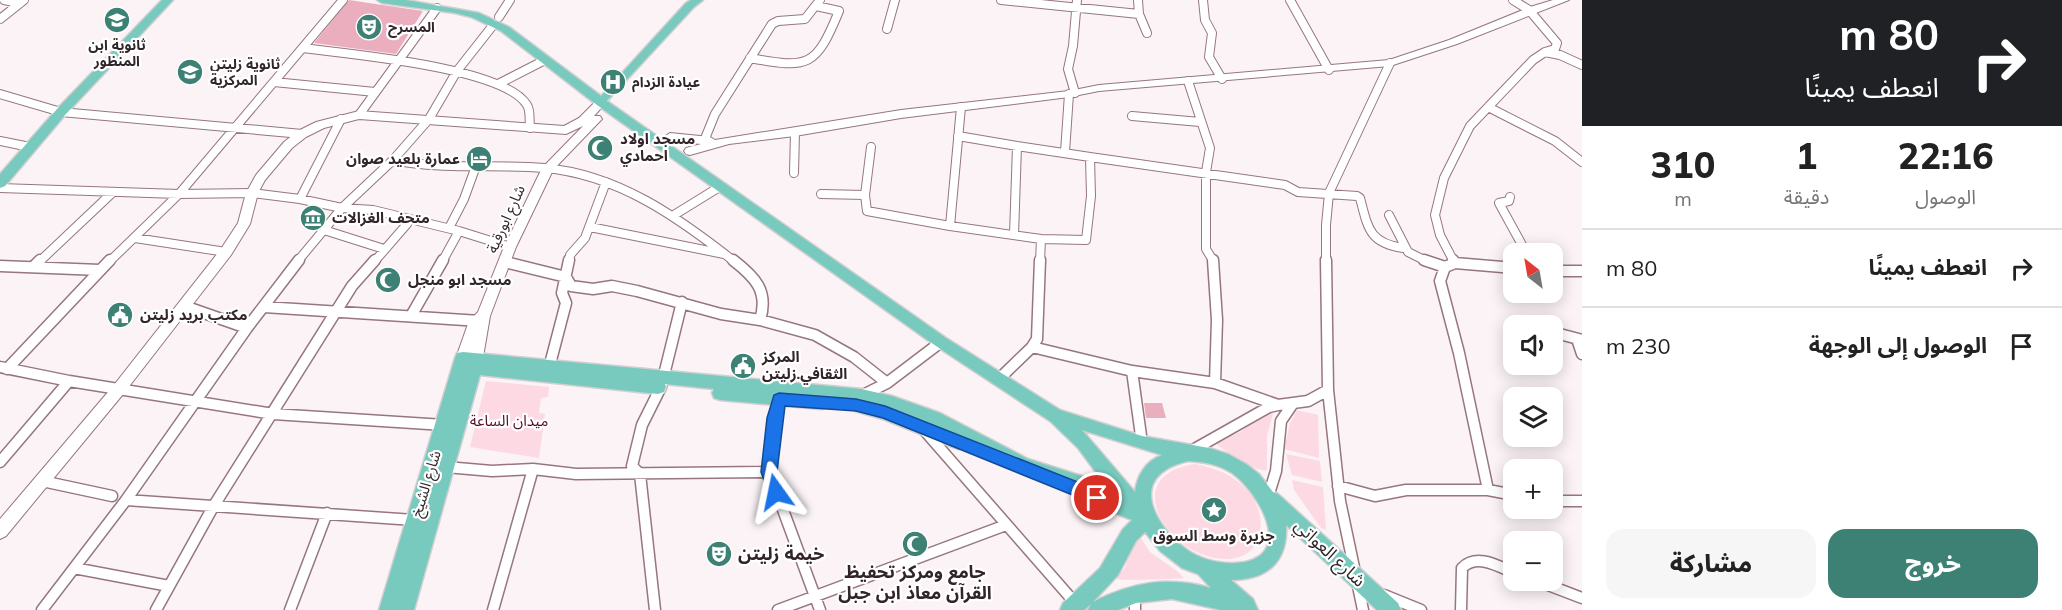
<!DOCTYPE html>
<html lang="ar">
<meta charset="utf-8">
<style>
:root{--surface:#fff;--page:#f6f6f6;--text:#222;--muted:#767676;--line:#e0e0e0;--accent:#3d8174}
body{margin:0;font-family:Mulish,"Noto Sans Arabic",sans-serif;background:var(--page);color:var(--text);direction:rtl;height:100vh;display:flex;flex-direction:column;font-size:22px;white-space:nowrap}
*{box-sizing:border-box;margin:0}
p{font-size:20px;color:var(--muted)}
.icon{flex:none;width:33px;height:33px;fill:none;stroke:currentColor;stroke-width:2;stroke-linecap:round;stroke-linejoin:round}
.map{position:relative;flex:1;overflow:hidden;direction:ltr}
.details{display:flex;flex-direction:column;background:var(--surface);width:480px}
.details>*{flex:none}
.guide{background:#202124;color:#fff;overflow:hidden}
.needle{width:39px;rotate:329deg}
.fabs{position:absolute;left:1503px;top:243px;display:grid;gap:12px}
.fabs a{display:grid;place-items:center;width:60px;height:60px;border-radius:12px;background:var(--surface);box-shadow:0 3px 15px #0003;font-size:30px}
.pin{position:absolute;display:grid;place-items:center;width:51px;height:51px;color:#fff;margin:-26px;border:3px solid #fff;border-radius:50%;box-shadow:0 2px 6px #0007}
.me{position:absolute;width:66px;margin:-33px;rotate:348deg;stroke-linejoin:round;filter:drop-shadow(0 0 4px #0008)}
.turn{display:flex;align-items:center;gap:21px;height:126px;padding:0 24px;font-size:27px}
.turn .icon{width:78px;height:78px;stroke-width:2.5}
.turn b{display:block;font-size:42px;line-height:51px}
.eta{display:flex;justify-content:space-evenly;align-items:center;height:102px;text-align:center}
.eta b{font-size:36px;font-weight:800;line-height:42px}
.button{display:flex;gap:12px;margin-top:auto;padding:12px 24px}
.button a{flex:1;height:69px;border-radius:18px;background:var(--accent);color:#fff;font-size:24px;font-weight:800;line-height:69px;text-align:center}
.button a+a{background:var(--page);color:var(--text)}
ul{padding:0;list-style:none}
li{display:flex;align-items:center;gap:18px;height:78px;padding:0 24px;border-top:2px solid var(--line)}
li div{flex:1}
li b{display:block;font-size:22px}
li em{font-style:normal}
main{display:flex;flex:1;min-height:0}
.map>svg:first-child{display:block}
.green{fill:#fddae3}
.building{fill:#ebaebf}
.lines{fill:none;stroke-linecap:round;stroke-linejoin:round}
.street-far1-casing{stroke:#96767f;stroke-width:10}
.street-casing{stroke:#96767f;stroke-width:13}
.secondary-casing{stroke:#96767f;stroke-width:2}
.primary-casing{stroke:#d2cfd0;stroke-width:3}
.street-far1{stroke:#fff;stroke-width:8}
.street{stroke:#fff;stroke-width:10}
.secondary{fill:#fff;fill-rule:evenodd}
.primary{fill:#79cabe;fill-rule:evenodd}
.route{fill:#1a73e8;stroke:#114b97;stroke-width:1.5}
.labels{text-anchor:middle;stroke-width:4.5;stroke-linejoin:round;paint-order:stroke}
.far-poi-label{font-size:14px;font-weight:bold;fill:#322528;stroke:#fff;text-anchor:start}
.poi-label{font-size:15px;font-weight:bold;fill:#322528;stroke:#fff;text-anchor:start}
.street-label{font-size:15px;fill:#322528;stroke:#fff}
.park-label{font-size:15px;fill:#530c2a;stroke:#fff}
.near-street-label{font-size:18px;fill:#322528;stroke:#fff}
.near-poi-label{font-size:18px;font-weight:bold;fill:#322528;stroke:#fff;text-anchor:start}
</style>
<main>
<section class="details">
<div class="guide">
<div class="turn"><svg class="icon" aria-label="right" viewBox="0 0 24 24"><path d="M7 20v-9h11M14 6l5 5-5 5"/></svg><div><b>80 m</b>انعطف يمينًا</div></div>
</div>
<div class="eta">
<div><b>22:16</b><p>الوصول</p></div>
<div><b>1</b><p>دقيقة</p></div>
<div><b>310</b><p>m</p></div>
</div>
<ul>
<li><svg class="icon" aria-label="right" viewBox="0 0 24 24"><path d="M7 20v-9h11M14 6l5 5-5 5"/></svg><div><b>انعطف يمينًا</b></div><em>80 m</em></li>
<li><svg class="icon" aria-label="arrive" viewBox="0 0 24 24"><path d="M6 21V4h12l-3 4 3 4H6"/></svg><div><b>الوصول إلى الوجهة</b></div><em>230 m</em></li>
</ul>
<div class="button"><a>خروج</a><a>مشاركة</a></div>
</section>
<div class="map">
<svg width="1582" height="610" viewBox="0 0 1582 610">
<rect width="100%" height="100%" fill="#fbf3f5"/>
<path class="green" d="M486,381L549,387L548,397L541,398L539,413L545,414L539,458L470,447Z
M1274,410L1267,436V470C1256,473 1223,451 1215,442L1240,432L1267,411Z
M1297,410L1318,415L1319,458L1284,449L1290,423Z
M1286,454L1320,461L1322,482L1292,475Z
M1195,464C1215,468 1233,474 1247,490C1268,512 1267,557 1229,559C1170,562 1115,475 1195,464Z
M1292,480L1323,487L1326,530L1321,528L1294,490Z
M1140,537L1150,552L1177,571L1184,578C1174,579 1122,581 1116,579L1125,568L1133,542Z"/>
<path class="building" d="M349,0L382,5L423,11L396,54L314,43Z
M1144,403H1162L1166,418H1146Z"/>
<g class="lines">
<g class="street-far1-casing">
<path id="street-far1" d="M4,0L19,3
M1001,0L1139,14L1147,33
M1138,0L1139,14
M1203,0L1205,20L1212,33L1209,57L1222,79
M1290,0L1329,70
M1513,0L1529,10L1557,43L1555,49L1545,52L1560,55L1582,65
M499,17L510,0
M0,19L24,0
M887,29L895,0
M303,48C348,54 504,67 527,105C531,111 529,121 530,128
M750,58C809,69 816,67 839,11L816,6
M1188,81L1210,148L1206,172V249L1214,262
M274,82L375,92
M500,83L545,60
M1075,93L1068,69L1073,46L1077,0
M0,94L61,112L302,134
M961,107L950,226L1041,239L1040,262
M1488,107L1555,141L1582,162
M359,115L437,8
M1132,116L1200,122
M958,136L1017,146
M0,141L25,146
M704,141L715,114L772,24L778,21L805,19L820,0
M871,147L865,195L867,211L950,226
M1065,152L1069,94
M1090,157L1285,185L1298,192L1357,196L1360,198C1368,228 1369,243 1403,248
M393,160C443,170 493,164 544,168C618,174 679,218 735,262
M794,173L795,132
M0,188L179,194L252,193L300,199L342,208L373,210L459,231L510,247
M821,194L865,195
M1510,197L1509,201L1499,203L1527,254
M300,199L341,119
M674,215L721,186
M1389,215L1408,252L1428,262
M590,227L724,254
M449,228L464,199L476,166
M324,230L384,249
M1014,235L1017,146L1090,157L1091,196L1086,240L1041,239
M135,238L226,252
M39,262L112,193
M109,262L179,194L343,0
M297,262L342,208L393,160L429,119L457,71L494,24
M374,262L407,224
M442,262L459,231
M569,262L570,255L585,238L606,182
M1326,262V225L1329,193L1390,63
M1454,262L1440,235L1435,215L1444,178L1470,126L1533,60L1545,52"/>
</g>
<g class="street-casing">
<path id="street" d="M733,260C755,277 769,291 760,320
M1213,260L1217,320L1215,383
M1424,260L1445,267
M1453,260L1455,263
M505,262L566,277L571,286L593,289L612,286L637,291L721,314L760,320L815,335L854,357L887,383
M0,266L100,270
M33,267L40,260
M1552,271H1582
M184,306L247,328
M264,307L480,321
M411,316L443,260
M1552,332L1582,340
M1577,339L1582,354
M1032,347L1132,371L1215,383L1278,405L1308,401L1328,390L1326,260
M550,364L566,303L562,293L569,260
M0,367L69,381L273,414L444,425
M7,369L110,260
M1132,371L1142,443
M1001,377L1032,347L1037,339L1040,260
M1328,390L1340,501L1363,610
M861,396L887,383L941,342
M779,399L774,418L769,472L820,610
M924,430L1076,604
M1191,451L1269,407L1278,405
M0,462L69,381
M446,467L492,471L533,469L576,474L769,472
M42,481L112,496
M1338,486L1375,496L1406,490H1488L1514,495
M1488,490L1459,353L1440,281L1445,267L1455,263L1514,268
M1268,497L1276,471L1281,421L1292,405
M126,500L414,520
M1552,501H1582
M74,568L169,586
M1535,580L1582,598
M1135,593V610
M1384,595L1421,610
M42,610L126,500L247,328L299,260
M156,610L213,507L352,286L375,260
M290,610L327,513
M493,610L533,469
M655,610L640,474L632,466L642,425L661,387L682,302
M778,610L1006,525
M1461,610L1462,568C1477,553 1498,566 1514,573"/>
</g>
<g class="secondary-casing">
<path id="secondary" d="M1553,0H1569L1457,44L1390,66L1099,91L1069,97L901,118L795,136L729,144L690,155L686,154L684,151L686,148L701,144L670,141L664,137L670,133L710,137L715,140L901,110L1069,91L1099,85L1389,60L1449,40L1530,7Z
M606,94L611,97L594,116H600L602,119L553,170L516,247L490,316L482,363L477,365L472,363L470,358L468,362L463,364L458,362L456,358L469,321L478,312L504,247L542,168L583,126L566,134L359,119L324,128L306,137L292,148L265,180L258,193L250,224L231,255L124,393L6,536L0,539V519L114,385L221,249L238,223L246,193L256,175L284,142L298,131L316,122L359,111L564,126L579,118L602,95Z"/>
</g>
<g class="primary-casing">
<path id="primary" d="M162,0H173L65,115L5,186L0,188V174L57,109Z
M377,0H406L479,13L509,27L601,96L686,3L691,0H703L694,7L607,101L946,338L1060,410L1142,436L1209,448L1228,454L1246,464L1259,474L1273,492L1278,494L1398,603L1401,610H1377L1286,525C1288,562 1267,580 1231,580L1253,599L1258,610H1221L1172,599L1136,603L1118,610H1088L1091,604L1084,610H1060L1063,603L1100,568L1123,529L1132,520L1084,501L1081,495L1083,492L1018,470L967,443L965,447L959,449L953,447L883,419L855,411L853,406L855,402L829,400L828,407L822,409L720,400L714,398L712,393L714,389L665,384L666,387L664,392L658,394L480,375L414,610H379L455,358L457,353L463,352L861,389L892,396L940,413L1028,459L1104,483L1078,448L1050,421L936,346L597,105L501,31L471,17L455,13L382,3ZM1082,430L1162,455C1146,461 1137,475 1135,492ZM1188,461C1204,462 1218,464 1232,473C1256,490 1295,551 1245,562C1229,565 1210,562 1196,555C1169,542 1128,492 1167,469C1173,465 1181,463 1188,461ZM1145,532L1160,551L1182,568L1198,574L1211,588C1168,576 1133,582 1093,602L1118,575L1136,541Z"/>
</g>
<use href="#street-far1" class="street-far1"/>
<use href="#street" class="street"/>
<use href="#secondary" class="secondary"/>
<use href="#primary" class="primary"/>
</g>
<path class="route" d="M779,393L856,399L885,406L1103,492L1105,498L1103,503L1097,505L883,418L856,411L785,406L777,472L784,492L782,497L776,499L770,497L761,472L767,418L774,395Z"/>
<defs>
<g id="school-disc" transform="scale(1.35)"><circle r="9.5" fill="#3d8174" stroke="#fff"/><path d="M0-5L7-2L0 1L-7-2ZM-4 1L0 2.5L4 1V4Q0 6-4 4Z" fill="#fff"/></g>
<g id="theatre-disc" transform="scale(1.35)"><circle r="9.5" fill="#3d8174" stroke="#fff"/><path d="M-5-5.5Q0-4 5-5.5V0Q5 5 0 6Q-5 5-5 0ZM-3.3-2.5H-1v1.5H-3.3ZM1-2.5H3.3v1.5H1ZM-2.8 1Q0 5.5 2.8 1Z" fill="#fff"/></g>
<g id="hospital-disc" transform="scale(1.35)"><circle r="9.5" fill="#3d8174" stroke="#fff"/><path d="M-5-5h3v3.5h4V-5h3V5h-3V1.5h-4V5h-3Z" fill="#fff"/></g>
<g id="mosque-disc" transform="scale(1.35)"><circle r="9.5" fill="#3d8174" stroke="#fff"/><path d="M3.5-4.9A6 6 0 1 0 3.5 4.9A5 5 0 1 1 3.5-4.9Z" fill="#fff"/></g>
<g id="hotel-disc" transform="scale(1.35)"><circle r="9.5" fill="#3d8174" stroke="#fff"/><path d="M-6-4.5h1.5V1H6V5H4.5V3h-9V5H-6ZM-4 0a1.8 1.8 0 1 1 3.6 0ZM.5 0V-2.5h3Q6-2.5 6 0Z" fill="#fff"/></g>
<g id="museum-disc" transform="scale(1.35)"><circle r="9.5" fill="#3d8174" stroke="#fff"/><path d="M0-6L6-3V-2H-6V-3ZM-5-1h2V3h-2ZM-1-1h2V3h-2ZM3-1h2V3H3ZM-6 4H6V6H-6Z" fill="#fff"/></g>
<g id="civic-disc" transform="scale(1.35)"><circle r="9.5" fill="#3d8174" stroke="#fff"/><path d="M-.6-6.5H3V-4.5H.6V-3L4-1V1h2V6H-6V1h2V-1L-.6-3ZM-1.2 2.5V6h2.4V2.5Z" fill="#fff"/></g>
<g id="sight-disc" transform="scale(1.35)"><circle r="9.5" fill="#3d8174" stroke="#fff"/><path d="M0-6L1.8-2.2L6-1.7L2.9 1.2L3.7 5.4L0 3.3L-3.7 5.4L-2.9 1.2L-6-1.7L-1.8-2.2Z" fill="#fff"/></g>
</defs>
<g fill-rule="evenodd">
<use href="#school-disc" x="117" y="20"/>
<use href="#theatre-disc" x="369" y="27"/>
<use href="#school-disc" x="190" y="72"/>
<use href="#hospital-disc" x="613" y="82"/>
<use href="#mosque-disc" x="600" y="148"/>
<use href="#hotel-disc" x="479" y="159"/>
<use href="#museum-disc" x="313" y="218"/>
<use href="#mosque-disc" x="388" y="280"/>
<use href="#civic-disc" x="120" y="315"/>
<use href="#civic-disc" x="743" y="366"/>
<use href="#sight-disc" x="1214" y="510"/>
<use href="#mosque-disc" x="915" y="544"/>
<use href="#theatre-disc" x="719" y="554"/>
</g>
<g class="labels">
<g class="far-poi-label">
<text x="388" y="32">المسرح</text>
<text x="117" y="50" text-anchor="middle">ثانوية ابن<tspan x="117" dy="16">المنظور</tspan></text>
<text x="210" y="69">ثانوية زليتن<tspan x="210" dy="16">المركزية</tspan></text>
<text x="632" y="87">عيادة الزدام</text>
</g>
<g class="poi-label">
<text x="620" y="144">مسجد اولاد<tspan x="620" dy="17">احمادي</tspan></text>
<text x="460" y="164" text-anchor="end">عمارة بلعيد صوان</text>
<text x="332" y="223">متحف الغزالات</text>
<text x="408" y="285">مسجد ابو منجل</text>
<text x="140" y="320">مكتب بريد زليتن</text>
<text x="762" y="362">المركز<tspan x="762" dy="17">الثقافي.زليتن</tspan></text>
<text x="1214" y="541" text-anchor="middle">جزيرة وسط السوق</text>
</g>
<g class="street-label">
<text transform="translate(506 219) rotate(-66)" y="5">شارع ابورقية</text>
<text transform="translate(426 484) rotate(-73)" y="5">شارع الشيخ</text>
</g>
<g class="park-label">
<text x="509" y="426">ميدان الساعة</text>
</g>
<g class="near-street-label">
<text transform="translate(1330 553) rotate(43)" y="6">شارع العواتي</text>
</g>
<g class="near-poi-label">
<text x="738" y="560">خيمة زليتن</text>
<text x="915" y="578" text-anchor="middle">جامع ومركز تحفيظ<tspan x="915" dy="21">القرآن معاذ ابن جبل</tspan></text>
</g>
</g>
</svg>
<div class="fabs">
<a><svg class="needle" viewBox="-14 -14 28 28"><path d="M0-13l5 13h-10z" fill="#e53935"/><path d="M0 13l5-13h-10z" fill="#767676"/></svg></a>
<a><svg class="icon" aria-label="sound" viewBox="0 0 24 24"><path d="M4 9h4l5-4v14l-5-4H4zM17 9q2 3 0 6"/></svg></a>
<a><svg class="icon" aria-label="layers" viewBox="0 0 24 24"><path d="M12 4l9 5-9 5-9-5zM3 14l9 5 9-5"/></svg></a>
<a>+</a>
<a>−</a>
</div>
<div class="pin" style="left:1097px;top:498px;background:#d93025"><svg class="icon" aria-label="arrive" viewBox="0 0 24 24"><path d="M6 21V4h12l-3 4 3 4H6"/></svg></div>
<svg class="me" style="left:776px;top:492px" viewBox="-20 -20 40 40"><path d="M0-17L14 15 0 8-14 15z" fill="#1a73e8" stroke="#fff" stroke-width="4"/></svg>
</div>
</main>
